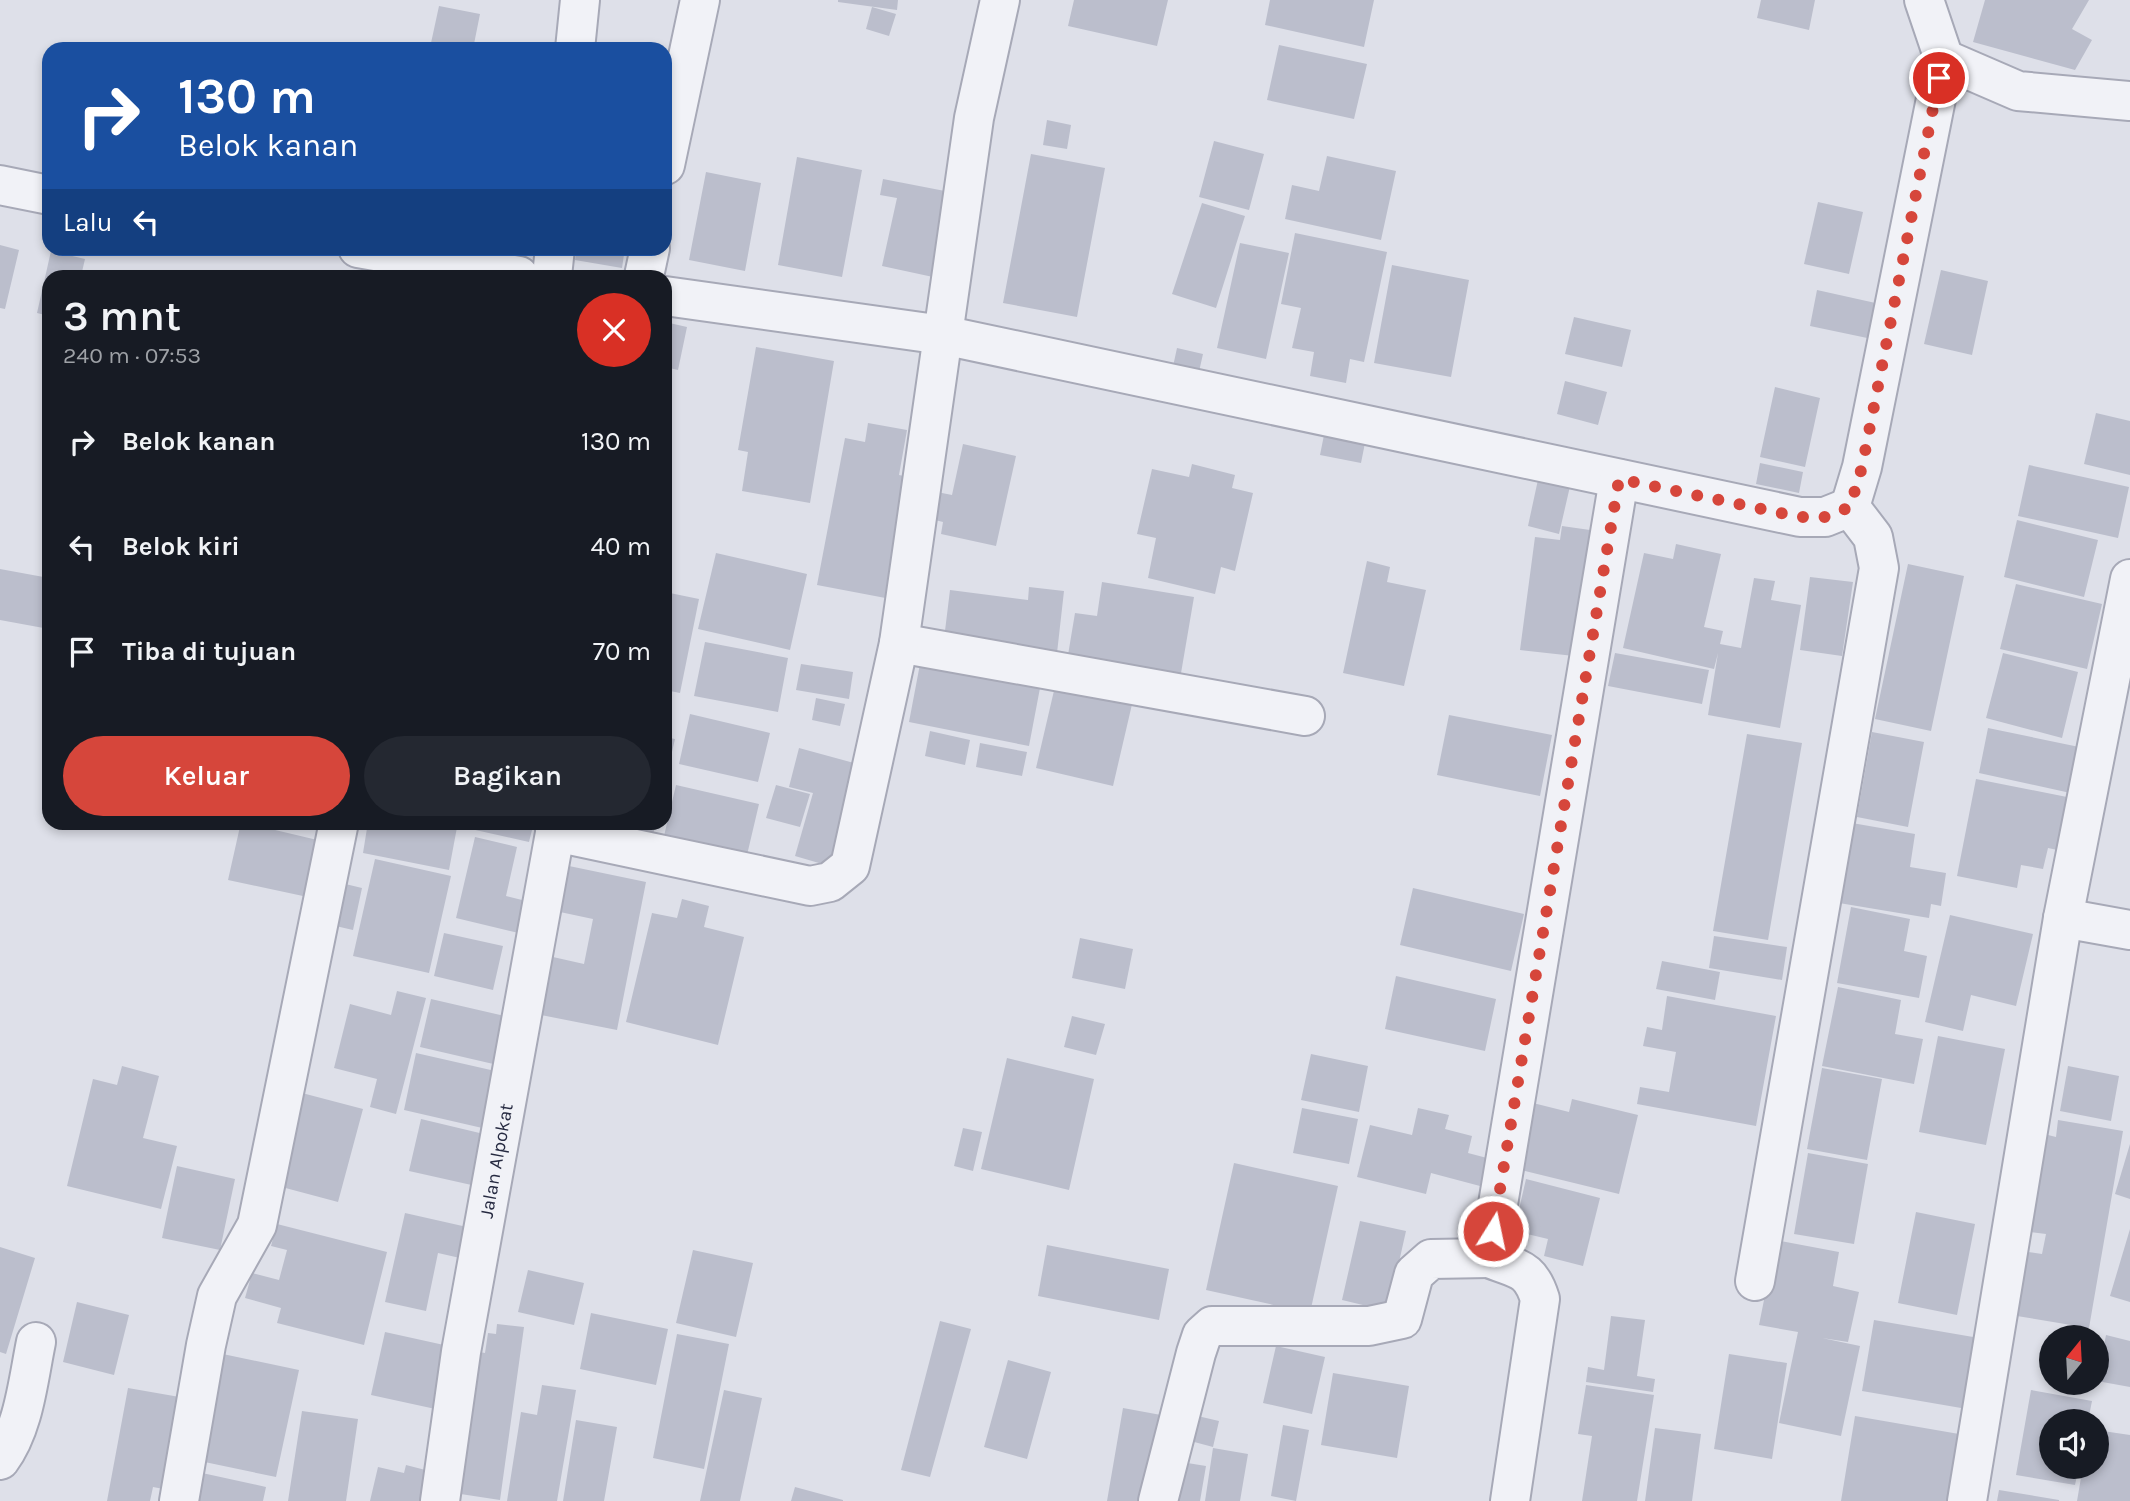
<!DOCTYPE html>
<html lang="id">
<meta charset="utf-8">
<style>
:root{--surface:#171b24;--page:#242831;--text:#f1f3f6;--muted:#9ea1a6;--accent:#d6463b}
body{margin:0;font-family:Karla,sans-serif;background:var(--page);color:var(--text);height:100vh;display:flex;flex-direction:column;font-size:26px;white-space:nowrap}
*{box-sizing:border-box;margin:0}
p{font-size:23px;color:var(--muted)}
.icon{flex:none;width:38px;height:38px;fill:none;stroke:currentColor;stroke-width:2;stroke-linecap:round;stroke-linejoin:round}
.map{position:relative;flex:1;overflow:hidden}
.drawer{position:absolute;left:42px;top:270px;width:630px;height:560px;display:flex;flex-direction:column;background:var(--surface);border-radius:21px;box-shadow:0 4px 10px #0003}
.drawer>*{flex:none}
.top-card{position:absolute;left:42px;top:42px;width:630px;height:214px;border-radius:21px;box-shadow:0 4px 10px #0003;background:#1a4fa0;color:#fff;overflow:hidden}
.needle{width:46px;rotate:18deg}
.buttons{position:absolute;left:2039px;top:1325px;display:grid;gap:14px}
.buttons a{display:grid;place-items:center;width:70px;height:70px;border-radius:50%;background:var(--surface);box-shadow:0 4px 10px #0003;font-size:35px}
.pin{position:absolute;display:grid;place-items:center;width:60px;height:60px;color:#fff;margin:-30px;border:4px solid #fff;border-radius:50%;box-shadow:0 2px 7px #0007}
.me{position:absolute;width:77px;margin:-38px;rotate:10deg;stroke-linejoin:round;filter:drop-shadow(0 0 5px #0008)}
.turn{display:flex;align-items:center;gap:24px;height:147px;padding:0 21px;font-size:32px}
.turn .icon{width:91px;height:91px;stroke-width:2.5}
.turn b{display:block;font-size:49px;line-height:60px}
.then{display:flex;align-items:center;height:66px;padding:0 21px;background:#0003;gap:14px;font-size:26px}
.round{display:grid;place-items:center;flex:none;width:74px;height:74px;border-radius:37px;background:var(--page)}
.summary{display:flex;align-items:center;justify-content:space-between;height:119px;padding:0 21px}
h1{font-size:42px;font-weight:600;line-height:52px}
.primary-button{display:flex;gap:14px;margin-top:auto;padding:14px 21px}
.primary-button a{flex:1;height:80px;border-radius:42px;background:var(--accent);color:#fff;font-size:28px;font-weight:600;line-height:80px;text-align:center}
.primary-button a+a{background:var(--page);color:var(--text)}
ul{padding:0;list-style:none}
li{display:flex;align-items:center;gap:21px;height:105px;padding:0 21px}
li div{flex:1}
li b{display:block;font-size:26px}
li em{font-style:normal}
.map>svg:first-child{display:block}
.building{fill:#bbbecc}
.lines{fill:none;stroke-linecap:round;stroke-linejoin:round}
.minor-casing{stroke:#a7a9b7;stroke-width:42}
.minor{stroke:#f1f2f7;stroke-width:38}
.route{stroke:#d6463b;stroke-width:12;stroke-dasharray:0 21.6}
.labels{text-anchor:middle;stroke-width:7;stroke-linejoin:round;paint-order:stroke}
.street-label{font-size:19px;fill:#262a41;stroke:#eeeff6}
</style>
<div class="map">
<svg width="2130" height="1501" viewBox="0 0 2130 1501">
<rect width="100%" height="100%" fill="#dee0e9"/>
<path class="building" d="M838,0H898L897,10L838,2Z
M1074,0H1168L1157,46L1068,26Z
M1270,0H1374L1364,47L1265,25Z
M1761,0H1815L1809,30L1757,18Z
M1985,0H2089L2072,29L2092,40L2075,70L1973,42Z
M439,6L480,14L473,49H462L431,43Z
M872,7L896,14L889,36L866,29Z
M1279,45L1367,64L1354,119L1267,100Z
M1047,120L1071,125L1067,149L1043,145Z
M1214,141L1264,154L1249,210L1199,197Z
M1031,154L1105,168L1077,317L1003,303Z
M1327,156L1396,171L1381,240L1285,219L1292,185L1319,191Z
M797,157L862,170L842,277L778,265Z
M706,172L761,183L745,271L689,260Z
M883,179L950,192L933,277L882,266L897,198L880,195Z
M1818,202L1863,212L1849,274L1804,264Z
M1202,203L1245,216L1216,308L1172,294Z
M1295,233L1387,252L1364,362L1350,359L1346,383L1310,376L1314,352L1292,348L1301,308L1281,304Z
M1240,243L1289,253L1266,359L1217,348Z
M0,245L19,250L5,309L0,308Z
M577,248H625L622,268L575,260Z
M51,251L85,259L81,276H49V316L37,313Z
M1392,265L1469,280L1451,377L1374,363Z
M1941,270L1988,281L1972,355L1924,344Z
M1817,290L1880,304L1872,339L1810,326Z
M1574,317L1631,330L1622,367L1565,354Z
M665,322L687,327L678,370L665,367Z
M756,347L834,361L810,503L742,491L748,452L738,450Z
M1177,348L1203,354L1198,376L1172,371Z
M1565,381L1607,392L1598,425L1557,414Z
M1775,387L1820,398L1805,467L1760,457Z
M2096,413L2130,421V475L2084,464Z
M868,423L907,430L899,475L919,479L896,600L817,585L845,438L865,442Z
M1324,435L1365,443L1361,463L1320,455Z
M963,444L1016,456L996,546L941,534L943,522L931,519L937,492L952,495Z
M1760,463L1803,472L1799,493L1756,484Z
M1192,464L1235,475L1232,488L1253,493L1235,571L1221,567L1215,594L1148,578L1156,538L1137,534L1152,469L1189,477Z
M2029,465L2129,487L2118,538L2018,516Z
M1539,475L1571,482L1559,534L1528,526Z
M2017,520L2098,540L2084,597L2004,577Z
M1562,526L1590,530L1574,656L1520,650L1535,537L1560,540Z
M1676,544L1721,554L1704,627L1723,631L1720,644L1741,648L1754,578L1775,581L1771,600L1801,605L1780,728L1708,715L1718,653L1714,669L1623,648L1644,553L1673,559Z
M716,553L807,574L790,650L698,629Z
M1367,561L1390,567L1387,582L1426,590L1404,686L1343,673Z
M1908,564L1964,576L1931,731L1875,719Z
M0,569L49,578V629L0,620Z
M1810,577L1853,582L1842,656L1800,650Z
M1102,582L1194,597L1180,679L1067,661L1075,613L1097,616Z
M2016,584L2102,604L2087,669L2000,649Z
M1029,587L1064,591L1057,653L944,639L950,590L1028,600Z
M665,592L699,599L680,693L665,690Z
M705,642L788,658L778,712L694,696Z
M1615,653L1709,670L1702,704L1608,686Z
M2003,653L2078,672L2062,738L1986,718Z
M801,664L853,672L849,699L796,690Z
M920,664L1040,688L1029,746L909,722Z
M1056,682L1133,700L1113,786L1036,768Z
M816,698L845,704L840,726L812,720Z
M690,714L770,733L758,782L679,764Z
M1449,715L1552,735L1540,796L1437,775Z
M1988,728L2084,748L2075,794L1979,773Z
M930,731L970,740L965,765L925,756Z
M1872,732L1924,742L1908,827L1857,817Z
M1747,734L1802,743L1768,940L1713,931Z
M665,737L675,739L666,778H665Z
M980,743L1027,752L1022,776L976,767Z
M799,748L865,766L836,868L795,856L813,793L789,787Z
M1976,779L2072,798L2062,851L2048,848L2043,869L2021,865L2017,888L1957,876Z
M676,785L759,804L747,855L664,836Z
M776,785L810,794L800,827L766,818Z
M241,822L330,843L317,899L228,880Z
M368,822H458L449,870L363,853Z
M463,822H534L529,842L462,827Z
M597,822H656L652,839Z
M1852,823L1915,834L1910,867L1946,873L1941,906L1931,904L1929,918L1839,903Z
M475,837L517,847L506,896L530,902L523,934L456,918Z
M375,859L451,876L429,973L353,956Z
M569,866L646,882L617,1030L541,1015L553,957L584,964L593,919L560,912Z
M337,882L362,888L353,930L327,924Z
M1413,888L1524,914L1511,971L1400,945Z
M682,899L709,906L704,927L744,937L718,1045L626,1022L652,913L677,918Z
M1851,907L1910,919L1904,951L1927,956L1919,998L1837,983Z
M1950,915L2033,934L2016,1006L1971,995L1963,1031L1925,1022Z
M444,933L503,946L493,990L434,976Z
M1714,936L1787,947L1782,980L1709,968Z
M1080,938L1133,949L1125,989L1072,978Z
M1662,961L1720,972L1715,1000L1656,989Z
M1396,976L1496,999L1485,1051L1385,1029Z
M1838,987L1901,1000L1895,1034L1923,1039L1914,1084L1822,1066Z
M397,991L426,998L396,1114L370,1107L377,1079L334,1068L350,1004L391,1015Z
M1667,996L1776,1016L1756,1126L1637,1104L1640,1087L1669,1092L1676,1052L1643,1046L1647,1027L1662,1030Z
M431,999L513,1018L502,1066L420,1047Z
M1072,1016L1105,1024L1096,1055L1064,1047Z
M1938,1036L2005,1049L1986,1145L1919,1132Z
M416,1053L504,1073L491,1130L404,1110Z
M1311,1054L1368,1066L1359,1112L1301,1100Z
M1007,1058L1094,1079L1069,1190L981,1169Z
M122,1066L159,1076L143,1138L177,1146L161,1209L67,1186L93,1079L117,1085Z
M2068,1066L2119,1076L2111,1121L2060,1111Z
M1822,1068L1882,1079L1867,1160L1807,1149Z
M302,1093L363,1109L338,1202L278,1186Z
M1572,1099L1638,1115L1619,1194L1513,1168L1529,1102L1569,1112Z
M1302,1108L1358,1119L1349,1164L1293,1153Z
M1418,1108L1449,1115L1445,1129L1472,1136L1468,1153L1487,1158L1480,1186L1431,1173L1426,1194L1357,1177L1370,1125L1412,1135Z
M421,1119L488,1135L476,1186L409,1171Z
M2058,1120L2123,1131L2089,1328L2017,1316L2028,1252L2042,1254L2046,1234L2031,1232L2048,1135L2056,1137Z
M963,1128L982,1132L973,1171L954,1166Z
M2130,1144V1199L2115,1194Z
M1808,1153L1868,1164L1854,1244L1794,1234Z
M1234,1163L1338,1186L1310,1313L1206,1290Z
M177,1166L235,1179L220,1250L162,1238Z
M1526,1179L1600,1198L1583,1266L1544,1256L1548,1239L1514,1231Z
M1916,1212L1975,1224L1957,1315L1898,1303Z
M405,1213L467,1227L460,1258L438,1253L426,1311L385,1302Z
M1360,1221L1406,1231L1388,1311L1342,1300Z
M277,1224L387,1252L364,1345L277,1323L281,1308L245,1298L252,1273L279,1280L287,1250L271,1246Z
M2130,1229V1302L2110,1296Z
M1776,1240L1839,1252L1833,1286L1859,1292L1848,1342L1822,1338L1860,1346L1841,1436L1779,1423L1798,1332L1759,1325Z
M1047,1245L1169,1269L1159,1320L1038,1296Z
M0,1247L35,1258L6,1354L0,1352Z
M693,1250L753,1263L736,1337L676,1323Z
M528,1270L584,1283L574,1325L518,1312Z
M77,1302L129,1315L114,1375L63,1362Z
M591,1313L668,1329L656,1385L580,1369Z
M1611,1316L1645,1320L1637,1376L1655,1379L1653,1392L1586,1382L1588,1367L1604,1370Z
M1874,1320L1979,1338L1967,1409L1862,1391Z
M940,1321L971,1329L930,1477L901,1470Z
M497,1324L524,1327L500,1500L454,1493L474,1351L485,1353L488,1333L496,1334Z
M385,1332L453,1347L440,1410L371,1395Z
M677,1334L729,1344L704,1469L653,1458Z
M2106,1335L2130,1341V1387L2097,1381Z
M1276,1346L1325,1357L1312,1414L1263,1403Z
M218,1353L299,1370L276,1477L195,1460Z
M1729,1354L1787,1363L1772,1459L1714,1449Z
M1008,1360L1051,1372L1027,1459L984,1447Z
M1333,1373L1409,1386L1397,1458L1321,1445Z
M542,1385L576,1390L557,1501H507L521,1412L537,1415Z
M1586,1385L1654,1395L1637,1501H1582L1592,1436L1578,1434Z
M128,1388L191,1399L174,1491L153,1487L150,1501H107Z
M724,1390L762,1398L740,1501H700Z
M2031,1390L2092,1401L2088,1421H2051V1466H2079L2075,1485L2016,1475Z
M1123,1408L1161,1415L1146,1501H1107Z
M302,1411L358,1419L346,1501H288Z
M1189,1414L1219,1421L1213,1447L1183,1439Z
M1855,1416L1959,1434L1948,1501H1841Z
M576,1420L617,1427L604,1501H563Z
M1283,1425L1309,1430L1296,1501L1271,1496Z
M1655,1428L1701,1434L1692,1501H1645Z
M2096,1430L2130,1435V1501H2077L2083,1466H2096Z
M1213,1448L1248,1454L1240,1501H1205Z
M1175,1461L1206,1466L1200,1501H1168Z
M406,1465L437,1473L430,1501H370L378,1467L404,1473Z
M193,1471L266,1487L263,1501H186Z
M795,1487L843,1500V1501H791Z
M1999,1490L2059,1500V1501H1997Z"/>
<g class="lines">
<g class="minor-casing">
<g id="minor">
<path d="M1924,0L1944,59"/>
<path d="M575,49L580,0"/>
<path d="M665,165L700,0"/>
<path d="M0,185L49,195"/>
<path d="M358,248L519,276"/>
<path d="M552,276L555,248"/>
<path d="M644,276L650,248"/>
<path d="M665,296L943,335L1800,517H1825L1850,507"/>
<path d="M1850,507L1862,467L1944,59L2018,91L2130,101"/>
<path d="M899,643L1305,716"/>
<path d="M555,832L810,886L830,882L850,866L899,643L974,118L1000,0"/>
<path d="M2063,918L2130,930"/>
<path d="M1755,1281L1879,568L1873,537L1850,507"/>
<path d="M0,1460C24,1428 28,1381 36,1342"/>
<path d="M179,1501L206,1345L217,1296L257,1225L339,822"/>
<path id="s1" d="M440,1501L461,1352L557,822"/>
<path d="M1158,1501L1196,1353L1202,1335L1212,1326H1369L1402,1319L1414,1274L1431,1259L1489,1258"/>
<path d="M1510,1501L1540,1299C1530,1267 1518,1270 1489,1258L1619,479"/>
<path d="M1967,1501L2063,918L2130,579"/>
</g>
</g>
<use href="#minor" class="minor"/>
</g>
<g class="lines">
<path class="route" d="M1493,1231L1619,479L1800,517H1825L1850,507L1862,467L1939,78"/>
</g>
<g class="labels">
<g class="street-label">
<text dy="7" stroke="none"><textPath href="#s1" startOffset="345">Jalan Alpokat</textPath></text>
</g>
</g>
</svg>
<div class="buttons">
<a><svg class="needle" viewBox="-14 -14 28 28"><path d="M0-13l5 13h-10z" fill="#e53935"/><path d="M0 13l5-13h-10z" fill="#9ea1a6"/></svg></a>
<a><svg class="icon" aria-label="sound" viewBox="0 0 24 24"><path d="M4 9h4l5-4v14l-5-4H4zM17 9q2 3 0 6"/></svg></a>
</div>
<div class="pin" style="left:1939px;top:78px;background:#d93025"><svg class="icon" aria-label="arrive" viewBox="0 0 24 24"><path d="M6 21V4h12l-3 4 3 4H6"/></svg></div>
<svg class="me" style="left:1493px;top:1231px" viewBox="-20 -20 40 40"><circle r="17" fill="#d6463b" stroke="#fff" stroke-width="3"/><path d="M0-11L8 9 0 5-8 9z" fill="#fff"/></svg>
<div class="top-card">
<div class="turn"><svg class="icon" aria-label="right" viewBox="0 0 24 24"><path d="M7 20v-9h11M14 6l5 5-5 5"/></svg><div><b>130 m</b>Belok kanan</div></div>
<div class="then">Lalu<svg class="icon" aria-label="left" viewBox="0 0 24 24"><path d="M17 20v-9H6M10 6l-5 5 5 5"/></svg></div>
</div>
<section class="drawer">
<div class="summary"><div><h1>3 mnt</h1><p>240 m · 07:53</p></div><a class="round" style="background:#d93025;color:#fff"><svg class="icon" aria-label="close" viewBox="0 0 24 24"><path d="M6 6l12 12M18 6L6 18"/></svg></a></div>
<ul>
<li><svg class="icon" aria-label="right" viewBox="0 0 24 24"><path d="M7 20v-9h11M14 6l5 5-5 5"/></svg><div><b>Belok kanan</b></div><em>130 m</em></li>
<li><svg class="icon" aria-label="left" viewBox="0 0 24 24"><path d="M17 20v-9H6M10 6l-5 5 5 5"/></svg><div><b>Belok kiri</b></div><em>40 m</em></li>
<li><svg class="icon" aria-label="arrive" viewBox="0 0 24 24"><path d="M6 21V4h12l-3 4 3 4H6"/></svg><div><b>Tiba di tujuan</b></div><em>70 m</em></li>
</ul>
<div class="primary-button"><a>Keluar</a><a>Bagikan</a></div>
</section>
</div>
